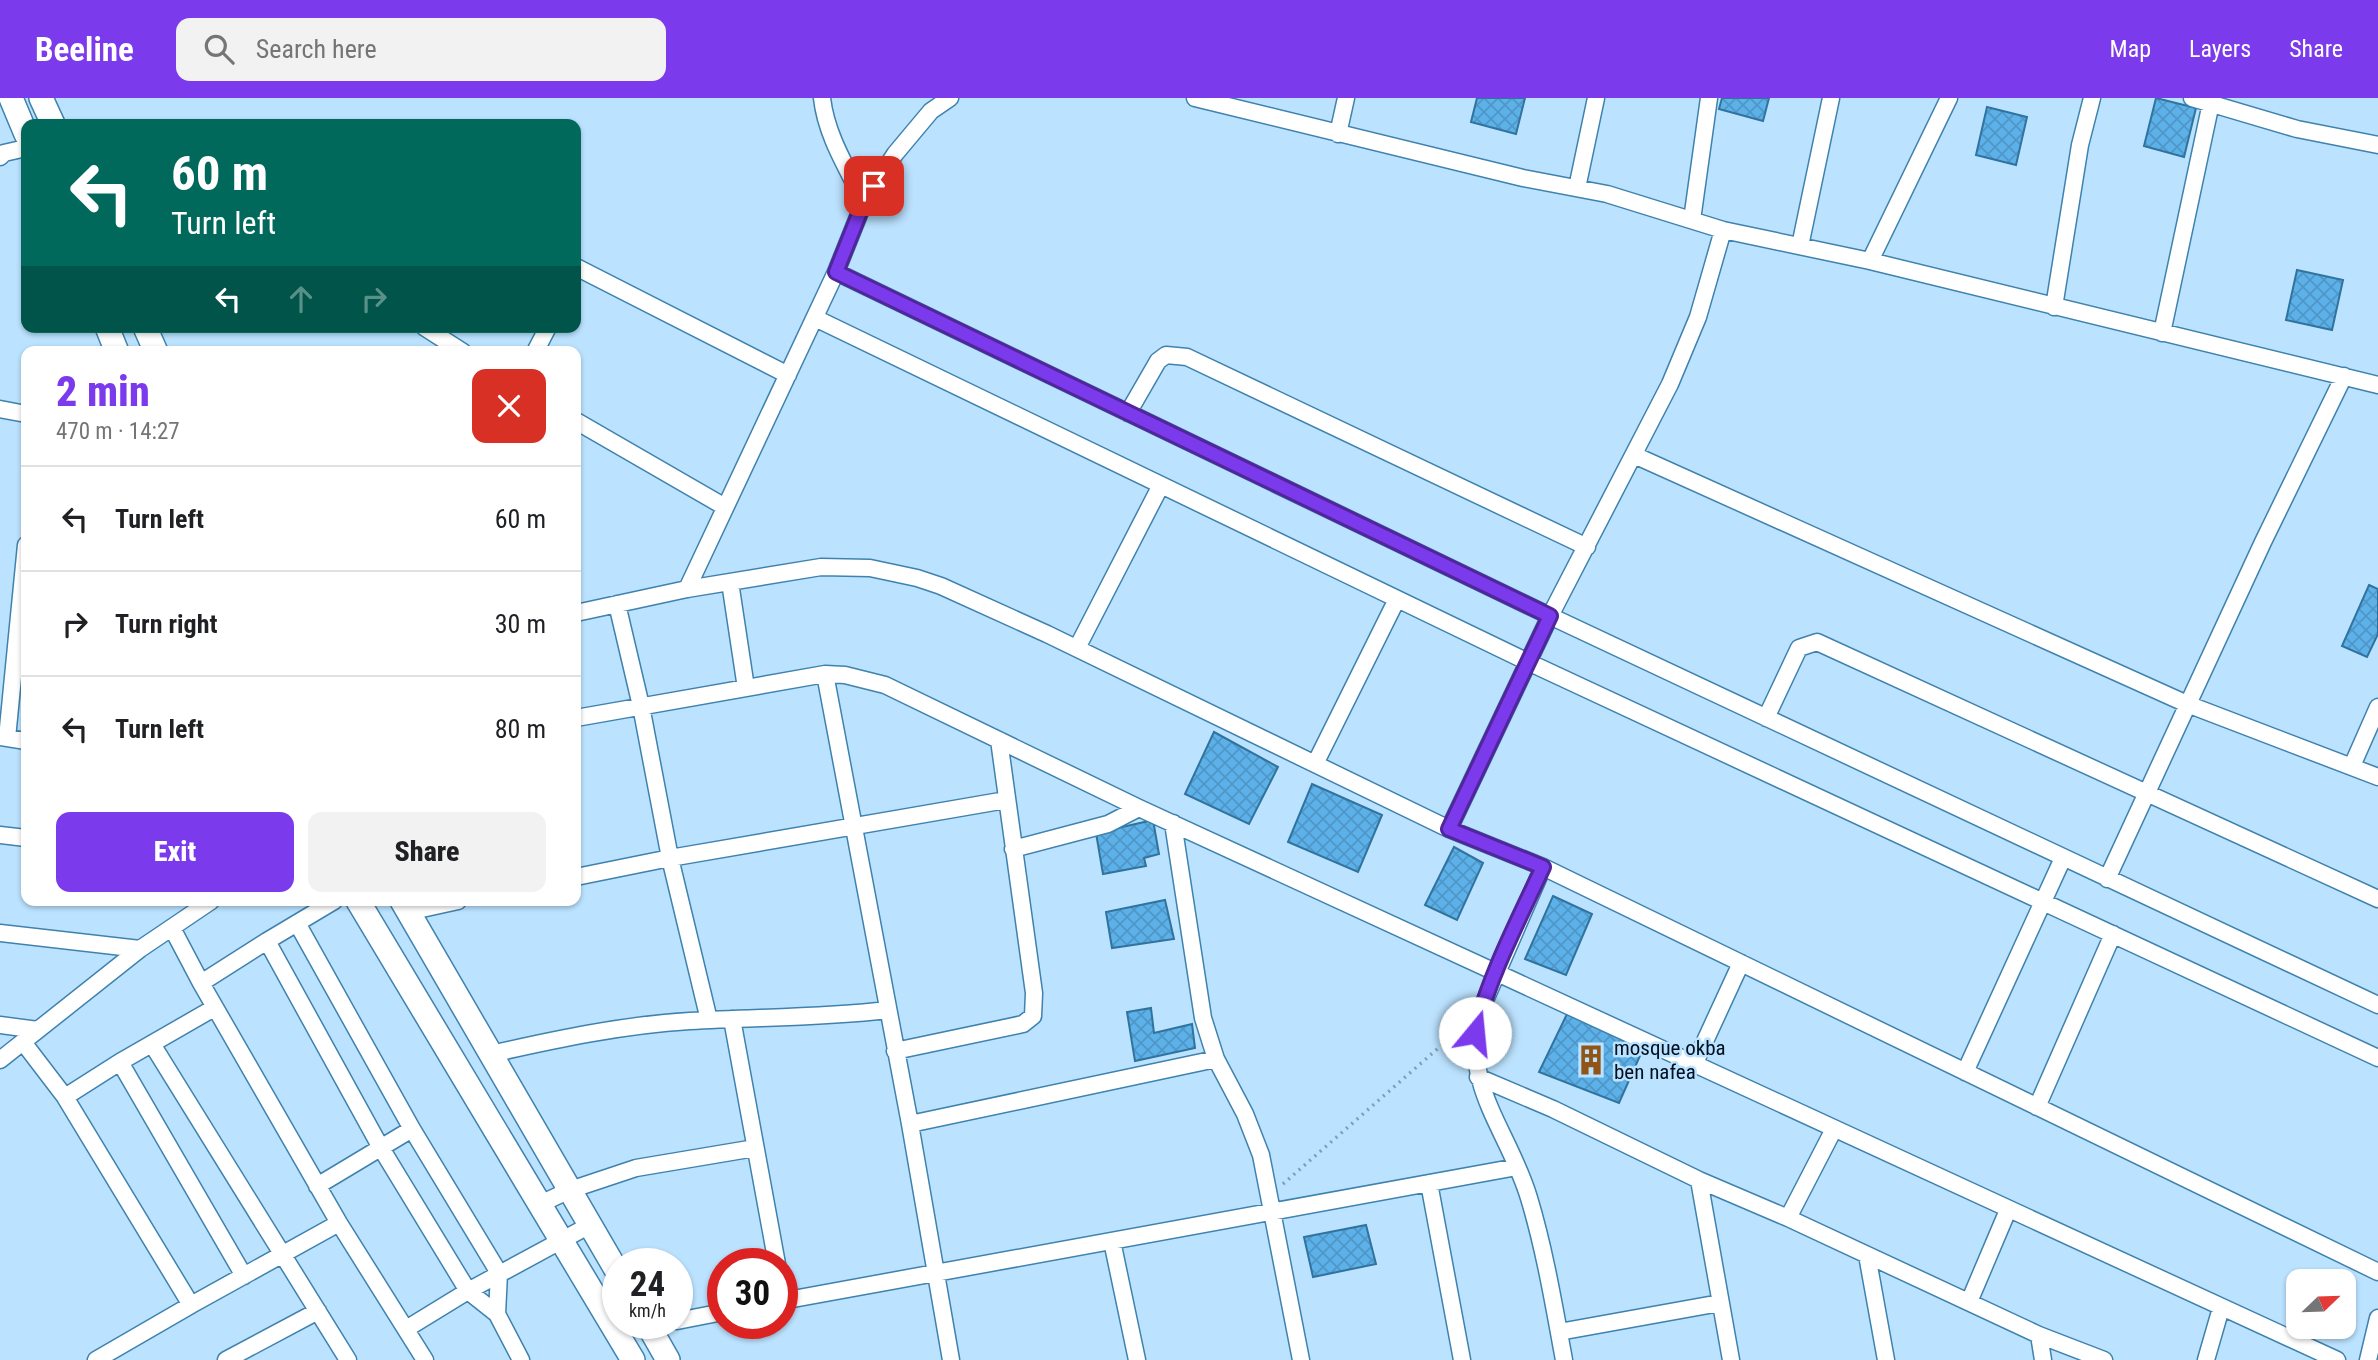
<!DOCTYPE html>
<meta charset="utf-8">
<style>
:root{--surface:#fff;--page:#f2f2f2;--text:#202124;--muted:#757577;--line:#e0e0e0;--accent:#7c3aed}
body{margin:0;font-family:"Roboto Condensed",sans-serif;background:var(--page);color:var(--text);height:100vh;display:flex;flex-direction:column;font-size:26px;white-space:nowrap}
*{box-sizing:border-box;margin:0}
p{font-size:23px;color:var(--muted)}
.icon{flex:none;width:38px;height:38px;fill:none;stroke:currentColor;stroke-width:2;stroke-linecap:round;stroke-linejoin:round}
.map{position:relative;flex:1;overflow:hidden}
.drawer{position:absolute;left:21px;top:248px;width:560px;height:560px;display:flex;flex-direction:column;background:var(--surface);border-radius:14px;box-shadow:0 2px 5px #0004}
.drawer>*{flex:none}
.guide{position:absolute;left:21px;top:21px;width:560px;height:214px;border-radius:14px;box-shadow:0 2px 5px #0004;background:#00695c;color:#fff;overflow:hidden}
.needle{width:46px;rotate:67deg}
.controls{position:absolute;left:2286px;top:1171px;display:grid;gap:14px}
.controls a{display:grid;place-items:center;width:70px;height:70px;border-radius:14px;background:var(--surface);box-shadow:0 2px 5px #0004;font-size:35px}
.speed{position:absolute;left:602px;top:1150px;display:flex;gap:14px;font-size:35px;font-weight:700;text-align:center}
.speed>*{display:grid;place-content:center;width:91px;height:91px;border-radius:50%;background:var(--surface);box-shadow:0 2px 5px #0004;line-height:1}
.speed small{font-size:18px;font-weight:400}
.speed .limit{border:10px solid #d22;background:#fff;color:#111}
.pin{position:absolute;display:grid;place-items:center;width:60px;height:60px;color:#fff;margin:-30px;border-radius:14px;box-shadow:0 4px 10px #0006}
.me{position:absolute;width:77px;margin:-38px;rotate:17deg;stroke-linejoin:round;filter:drop-shadow(0 0 5px #0008)}
.turn{display:flex;align-items:center;gap:24px;height:147px;padding:0 35px;font-size:32px}
.turn .icon{width:91px;height:91px;stroke-width:2.5}
.turn b{display:block;font-size:49px;line-height:60px}
.lanes{display:flex;align-items:center;height:66px;padding:0 35px;background:#0003;justify-content:center;gap:35px;direction:ltr}
.lanes .off{opacity:.35}
.round{display:grid;place-items:center;flex:none;width:74px;height:74px;border-radius:14px;background:var(--page)}
.head{display:flex;align-items:center;justify-content:space-between;height:119px;padding:0 35px}
h1{font-size:42px;font-weight:800;line-height:52px;color:var(--accent)}
.button{display:flex;gap:14px;margin-top:auto;padding:14px 35px}
.button a{flex:1;height:80px;border-radius:14px;background:var(--accent);color:#fff;font-size:28px;font-weight:800;line-height:80px;text-align:center}
.button a+a{background:var(--page);color:var(--text)}
ul{padding:0;list-style:none}
li{display:flex;align-items:center;gap:21px;height:105px;padding:0 35px;border-top:2px solid var(--line)}
li div{flex:1}
li b{display:block;font-size:26px}
li em{font-style:normal}
header{display:flex;align-items:center;gap:42px;box-sizing:border-box;height:98px;padding:0 35px;background:var(--accent);color:#fff}
header strong{font-size:33px}
nav{display:flex;gap:38px;margin-inline-start:auto;font-size:24px}
.search{width:490px;height:63px;background:var(--page);display:flex;align-items:center;gap:18px;box-sizing:border-box;padding:0 24px;border-radius:14px;color:var(--muted);font-size:26px}
.map>svg:first-child{display:block}
.building{fill:url(#building-cross-hatch);stroke:#30739e;stroke-width:2}
.lines{fill:none;stroke-linecap:round;stroke-linejoin:round}
.street-casing{stroke:#3f82ad;stroke-width:19}
.secondary-casing{stroke:#3f82ad;stroke-width:26}
.path{stroke:#7f9eb7;stroke-width:3.5;stroke-dasharray:2 5;stroke-linecap:butt}
.street{stroke:#fff;stroke-width:16}
.secondary{stroke:#fff;stroke-width:23}
.route-casing{stroke:#51269a;stroke-width:18}
.route{stroke:#7c3aed;stroke-width:12}
.labels{text-anchor:middle;stroke-width:5;stroke-linejoin:round;paint-order:stroke}
.poi-label{font-size:21px;fill:#001020;stroke:#bbe2ff;text-anchor:start}
</style>
<header>
<strong>Beeline</strong>
<div class="search"><svg class="icon" aria-label="search" viewBox="0 0 24 24"><circle cx="10" cy="10" r="6"/><path d="M15 15l6 6"/></svg>Search here</div>
<nav><a>Map</a><a>Layers</a><a>Share</a></nav>
</header>
<div class="map">
<svg width="2378" height="1262" viewBox="0 0 2378 1262">
<defs>
<pattern id="building-cross-hatch" width="8" height="8" patternUnits="userSpaceOnUse" patternTransform="scale(1.75)"><rect width="8" height="8" fill="#5cb1e8"/><path d="M0 0l8 8M0 8l8-8" fill="none" stroke="#4e97c7"/></pattern>
</defs>
<rect width="100%" height="100%" fill="#bbe2ff"/>
<path class="building" d="M1477,0H1525L1516,36L1471,24Z
M1722,0H1769L1763,23L1719,11Z
M2156,0L2196,10L2184,59L2144,48Z
M1987,9L2027,19L2016,67L1976,57Z
M2297,172L2343,182L2332,232L2286,222Z
M2369,487L2378,491V536L2367,559L2342,548Z
M1214,634L1278,669L1249,726L1185,696Z
M1312,686L1382,717L1358,774L1288,744Z
M1153,722L1159,756L1144,760L1146,768L1103,776L1096,735Z
M1454,749L1483,765L1457,822L1425,807Z
M1553,798L1592,816L1566,877L1525,861Z
M1165,802L1174,841L1112,850L1106,814Z
M1151,910L1154,935L1192,926L1195,950L1135,963L1127,914Z
M1567,916L1643,951L1619,1005L1539,974Z
M1366,1127L1376,1166L1313,1179L1304,1139Z"/>
<g class="lines">
<g class="street-casing">
<path id="street" d="M822,0C826,37 847,70 864,104
M1195,0L1523,80L1607,96L1723,132L1870,163L2378,287
M2192,0L2297,31L2378,47
M1338,36L1346,0
M0,59L4,55L26,50
M1577,90L1596,0
M1692,122L1709,0
M1800,148L1831,0
M1870,163L1949,0
M576,169L788,277
M836,174L1550,518L2378,907
M2054,209L2080,47L2092,0
M815,220L1528,564L2378,960
M424,229L463,254
M2162,235L2212,0
M535,254L548,229
M0,311L26,316
M1128,315L1158,263L1166,257L1187,259L1587,449
M576,323L725,409
M1634,357L2187,606L2378,679
M730,484L746,590
M687,491L836,174L864,104L895,56L931,13L950,0
M617,506L641,608L670,760L709,922
M576,515L687,491L821,469L870,470L917,480L941,488L1047,536L1449,731L1543,769L2378,1174
M1077,550L1161,387
M825,576L910,1026L951,1262
M576,620L825,576L845,577L885,587L1139,710L2337,1262
M1766,620L1799,550L1817,544L2378,801
M0,639L26,643
M7,640L26,447
M1315,666L1397,501
M2352,668L2378,609
M1173,725L1203,920L1216,961L1245,1016L1261,1057L1301,1262
M1449,731L1550,518L1670,286L1698,219L1723,132
M0,737L26,740
M1013,751L1108,726L1139,710
M1543,769L1480,914C1461,988 1509,1033 1529,1100C1545,1153 1554,1208 1564,1262
M576,779L670,760L1006,702
M2107,781L2263,444L2344,278
M334,803L267,843L201,885L339,1125L425,1262
M408,814L458,803
M297,825L412,1031L499,1175L497,1216
M172,830L201,885
M0,835L140,851
M267,843L381,1050L468,1193L497,1216L521,1262
M214,910L120,964L65,999L191,1207L339,1125
M732,921L777,1166
M0,927L38,932
M23,944L65,999
M152,946L348,1262
M895,953L1023,926L1033,918L1034,895L999,642
M491,956C557,941 623,927 690,923C756,919 822,920 887,912
M0,962L140,851L211,803
M120,964L244,1178
M1694,967L1741,865
M1965,974L2063,760
M1478,979L1553,1011L1699,1082L1788,1120L2039,1237L2104,1262
M2037,1009L2113,836
M910,1026L1216,961
M1699,1082L1731,1262
M1429,1085L1462,1262
M317,1088L412,1031
M540,1106L570,1092L636,1070L755,1050
M1788,1120L1834,1031
M1112,1143L1137,1262
M1867,1157L1886,1262
M782,1203L1517,1069
M1969,1204L2008,1112
M677,1223L723,1214
M406,1231L468,1193L590,1127
M1559,1234L1720,1205
M2039,1237L2043,1262
M96,1262L191,1207
M226,1262L318,1213
M2206,1262L2221,1210
M2368,1262L2378,1220"/>
</g>
<g class="secondary-casing">
<path id="secondary" d="M11,0L26,36
M41,0L53,26
M107,229L117,254
M145,229L156,254
M358,803L633,1262
M402,803L618,1175
M647,1225L668,1262"/>
</g>
<path class="path" d="M1283,1086L1459,932"/>
<use href="#street" class="street"/>
<use href="#secondary" class="secondary"/>
</g>
<g class="lines">
<g class="route-casing">
<path id="route" d="M874,88L864,104L836,174L1550,518L1449,731L1543,769C1518,823 1489,878 1475,935"/>
</g>
<use href="#route" class="route"/>
</g>
<defs>
<g id="building-bare" transform="scale(2.415)"><path d="M-4-6H4V6H1V3H-1V6H-4ZM-2.5-4.3h1.7v1.8h-1.7ZM.8-4.3h1.7v1.8H.8ZM-2.5-1h1.7V.8h-1.7ZM.8-1h1.7V.8H.8Z" fill="#915417" stroke="#bbe2ff" stroke-width="2.5" paint-order="stroke"/></g>
</defs>
<g fill-rule="evenodd">
<use href="#building-bare" x="1591" y="962"/>
</g>
<g class="labels">
<g class="poi-label">
<text x="1614" y="957">mosque okba<tspan x="1614" dy="24">ben nafea</tspan></text>
</g>
</g>
</svg>
<div class="controls">
<a><svg class="needle" viewBox="-14 -14 28 28"><path d="M0-13l5 13h-10z" fill="#e53935"/><path d="M0 13l5-13h-10z" fill="#757577"/></svg></a>
</div>
<div class="speed"><div>24<small>km/h</small></div><div class="limit">30</div></div>
<div class="pin" style="left:874px;top:88px;background:#d93025"><svg class="icon" aria-label="arrive" viewBox="0 0 24 24"><path d="M6 21V4h12l-3 4 3 4H6"/></svg></div>
<svg class="me" style="left:1475px;top:935px" viewBox="-20 -20 40 40"><circle r="19" fill="#fff"/><path d="M0-13L10 11 0 6-10 11z" fill="#7c3aed"/></svg>
<div class="guide">
<div class="turn"><svg class="icon" aria-label="left" viewBox="0 0 24 24"><path d="M17 20v-9H6M10 6l-5 5 5 5"/></svg><div><b>60 m</b>Turn left</div></div>
<div class="lanes"><svg class="icon" aria-label="left" viewBox="0 0 24 24"><path d="M17 20v-9H6M10 6l-5 5 5 5"/></svg><svg class="icon off" aria-label="ahead" viewBox="0 0 24 24"><path d="M12 20V5M6 11l6-6 6 6"/></svg><svg class="icon off" aria-label="right" viewBox="0 0 24 24"><path d="M7 20v-9h11M14 6l5 5-5 5"/></svg></div>
</div>
<section class="drawer">
<div class="head"><div><h1>2 min</h1><p>470 m · 14:27</p></div><a class="round" style="background:#d93025;color:#fff"><svg class="icon" aria-label="close" viewBox="0 0 24 24"><path d="M6 6l12 12M18 6L6 18"/></svg></a></div>
<ul>
<li><svg class="icon" aria-label="left" viewBox="0 0 24 24"><path d="M17 20v-9H6M10 6l-5 5 5 5"/></svg><div><b>Turn left</b></div><em>60 m</em></li>
<li><svg class="icon" aria-label="right" viewBox="0 0 24 24"><path d="M7 20v-9h11M14 6l5 5-5 5"/></svg><div><b>Turn right</b></div><em>30 m</em></li>
<li><svg class="icon" aria-label="left" viewBox="0 0 24 24"><path d="M17 20v-9H6M10 6l-5 5 5 5"/></svg><div><b>Turn left</b></div><em>80 m</em></li>
</ul>
<div class="button"><a>Exit</a><a>Share</a></div>
</section>
</div>
